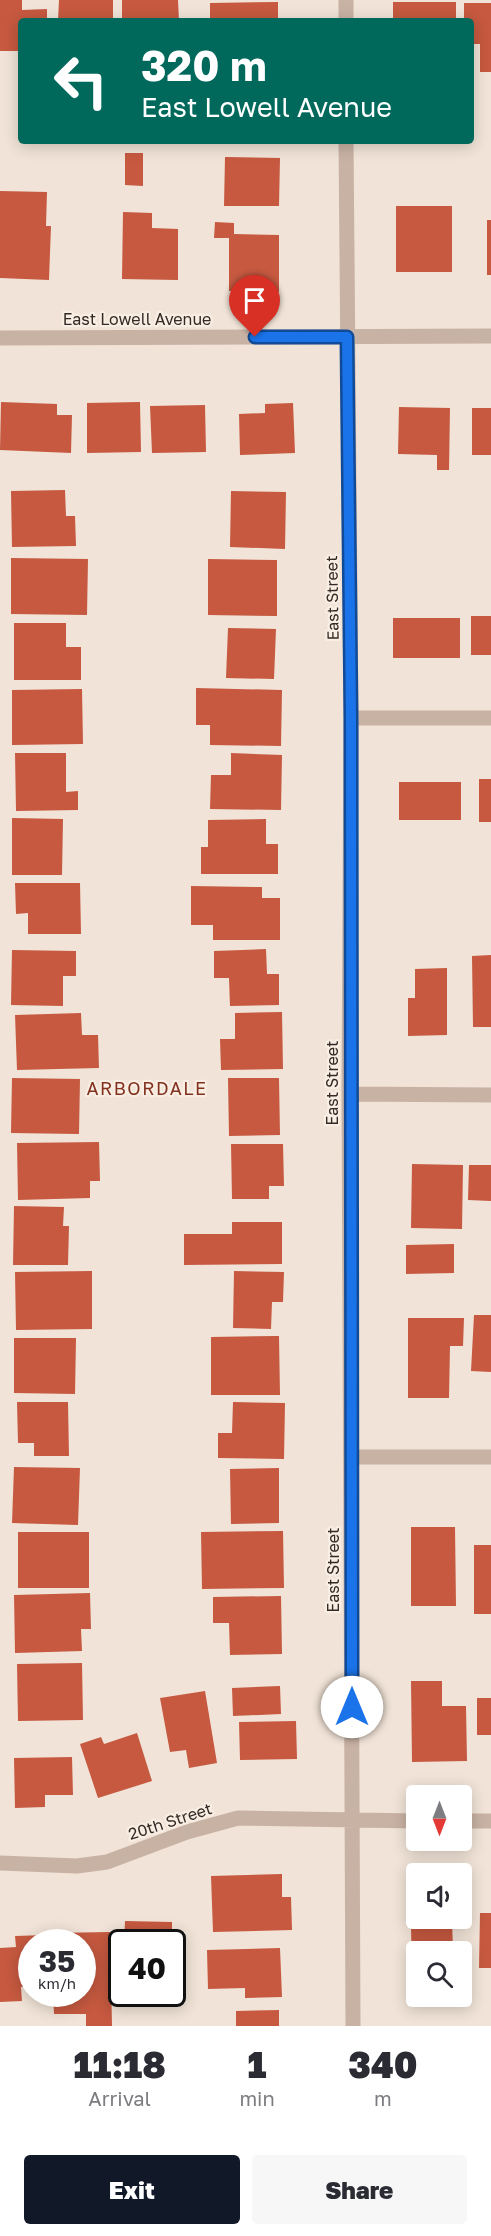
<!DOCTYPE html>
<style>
:root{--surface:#fff;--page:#f7f7f7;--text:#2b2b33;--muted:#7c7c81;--accent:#111827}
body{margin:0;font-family:"Golos Text",sans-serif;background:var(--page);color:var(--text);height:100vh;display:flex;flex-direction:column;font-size:22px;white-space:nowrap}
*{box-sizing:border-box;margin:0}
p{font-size:20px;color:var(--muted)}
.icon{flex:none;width:33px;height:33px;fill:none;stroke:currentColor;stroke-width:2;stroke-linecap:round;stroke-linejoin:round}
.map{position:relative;height:2026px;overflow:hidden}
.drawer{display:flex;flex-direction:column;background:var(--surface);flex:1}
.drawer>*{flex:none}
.hud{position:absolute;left:18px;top:18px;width:456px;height:126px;border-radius:6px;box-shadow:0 3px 15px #0003;background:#00695c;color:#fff;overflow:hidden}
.needle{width:39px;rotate:180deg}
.fabs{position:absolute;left:406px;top:1785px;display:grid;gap:12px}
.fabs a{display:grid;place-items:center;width:66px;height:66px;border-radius:6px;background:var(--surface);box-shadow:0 3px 15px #0003;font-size:30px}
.speed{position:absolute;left:18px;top:1929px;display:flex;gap:12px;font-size:30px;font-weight:700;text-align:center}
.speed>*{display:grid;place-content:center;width:78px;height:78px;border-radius:50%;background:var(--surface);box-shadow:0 3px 15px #0003;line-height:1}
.speed small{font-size:15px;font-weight:400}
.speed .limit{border:3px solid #111;border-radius:9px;background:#fff;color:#111}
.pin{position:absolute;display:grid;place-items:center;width:51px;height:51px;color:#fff;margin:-62px -26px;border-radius:50% 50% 50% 0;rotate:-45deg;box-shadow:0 0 6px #0007}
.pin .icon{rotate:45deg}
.me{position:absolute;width:66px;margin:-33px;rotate:0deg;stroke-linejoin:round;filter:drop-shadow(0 0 4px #0008)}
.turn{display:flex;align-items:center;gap:21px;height:126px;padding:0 24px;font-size:27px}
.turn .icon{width:78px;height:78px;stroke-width:2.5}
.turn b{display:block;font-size:42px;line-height:51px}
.eta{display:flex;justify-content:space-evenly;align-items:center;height:102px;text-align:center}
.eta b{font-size:36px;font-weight:800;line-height:42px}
.action{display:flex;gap:12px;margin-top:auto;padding:12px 24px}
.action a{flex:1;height:69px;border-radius:6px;background:var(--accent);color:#fff;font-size:24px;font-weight:800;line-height:69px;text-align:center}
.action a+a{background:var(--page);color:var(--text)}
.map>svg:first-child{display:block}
.building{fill:#c65940}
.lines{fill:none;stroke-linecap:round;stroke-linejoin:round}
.minor{stroke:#c8b2a4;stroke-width:15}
.route-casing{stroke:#114b97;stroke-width:15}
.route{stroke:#1a73e8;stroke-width:10}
.labels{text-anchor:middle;stroke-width:4.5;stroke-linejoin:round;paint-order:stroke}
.street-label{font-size:16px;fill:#342925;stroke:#f9eee3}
.neighbourhood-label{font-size:18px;letter-spacing:1.5px;fill:#82311f;stroke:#f9eee3}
</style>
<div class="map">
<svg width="491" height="2026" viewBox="0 0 491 2026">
<rect width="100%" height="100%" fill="#f1e3d7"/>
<path class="building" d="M0,0H22V10L47,9V21H21V51H0Z
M59,0H113V21H58Z
M122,0H178L179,21H122Z
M278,2V21H210V3Z
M393,2H456V21H393Z
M464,3H491V72H480V44H471V21H464Z
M125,153H143V186L125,185Z
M225,157L280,158L279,206H224Z
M0,191L47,192L46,226H51L49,280L0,278Z
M396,206H452V272H396Z
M123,212L152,213V228L178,229V280L122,279Z
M487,220H491V275H487Z
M215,222L234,223V234L279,235V292L229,291V238H214Z
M1,402L57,404V415H72L71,453L0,450Z
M140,402L141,452L87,453V403Z
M293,403L295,453L240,455L239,414L265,413V404Z
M205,405L206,452L152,453L150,406Z
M399,407L450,408L449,470H437V455L398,454Z
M472,408H491V455H472Z
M65,490L66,516H75L76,546L12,547L11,491Z
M231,491L286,492L285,549L230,547Z
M11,558L88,559L87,615L11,614Z
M208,559L277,560V616L208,615Z
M471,616H491V655H471Z
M393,618H460V658H393Z
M14,623H66V647H81V680H14Z
M228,628L276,629L274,679L226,678Z
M196,688L282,690L281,746L210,745V725H196Z
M82,689L83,744L12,745V690Z
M15,753H66V792L78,791V810L16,811Z
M231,753L282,755L281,810L210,809L211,775H231Z
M479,779H491V822H479Z
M399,782H461V820H399Z
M12,818L63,819L62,875H12Z
M266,819V844H278V874H201V847H208V820Z
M15,883H80L81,934H28V913L16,914Z
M191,886L262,887V898H280V940H213V925H191Z
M266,949L267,974H279V1005L230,1006L229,978H214V951Z
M12,950L76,951V976H63V1006L11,1005Z
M491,955V1027H473L472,956Z
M447,968V1035L408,1036V998H415V969Z
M282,1012L283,1069L221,1070L220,1039H235V1013Z
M81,1013L82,1035H98L99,1068L17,1070L15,1015Z
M12,1078L80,1079L79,1134L11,1133Z
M228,1078H279L280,1135L229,1136Z
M99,1142L100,1181H90V1198L18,1200L17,1143Z
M231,1144H283L284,1186H269V1199H232Z
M412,1164L463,1165L462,1229L411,1228Z
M469,1165H491V1201L468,1200Z
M14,1206L64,1207L63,1226H69L68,1265H13Z
M232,1222H282V1264L184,1265V1234H232Z
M454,1244V1273L406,1274V1245Z
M92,1271V1329L16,1330L15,1272Z
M234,1271L284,1272L283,1302H272L271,1329L233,1328Z
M474,1315H491V1372L471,1371Z
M408,1318H464L463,1346H450L449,1398H408Z
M279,1336L280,1395H211V1337Z
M14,1338H76L75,1394L14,1393Z
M17,1402H68L69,1456H34V1443H18Z
M233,1402L285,1403L284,1459L218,1458V1433H232Z
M14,1467L80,1468L78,1525L12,1523Z
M279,1468V1523L231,1524L230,1469Z
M411,1527H455L456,1606H411Z
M283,1531L284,1588L202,1589L201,1532Z
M18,1532H89V1588H18Z
M474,1545H491V1614H474Z
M90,1593L91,1629H81L82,1651L15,1653L14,1595Z
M281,1596L282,1654L230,1655L229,1623H213V1597Z
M82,1663L83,1720L18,1721L17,1664Z
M411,1681H442V1706H466L467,1761L412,1762Z
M280,1686L281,1714L233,1716L232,1688Z
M205,1691L217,1763L189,1768L186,1750L170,1752L160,1698Z
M477,1698H491V1735H477Z
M296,1721L297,1759L240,1760L239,1722Z
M137,1733L152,1781L98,1798L80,1744L101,1737L104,1744Z
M72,1757L73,1795H45V1807L15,1808L14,1758Z
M282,1874V1897H291L292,1930L213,1932L211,1876Z
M410,1887H417V1918H452L453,1952H417V1968L412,1969Z
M480,1913H491V1968H479Z
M125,1921L172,1922V1942H124Z
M110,1932L112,2026H86V2014H54L53,1994H82V1942H53V1933Z
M46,1935V1942H32V1986L21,1987L22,2001L0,2002V1948L16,1947L15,1936Z
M280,1948L282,1997L245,1998V1988L208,1989L207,1950Z
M123,1994H162V1997L123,1996Z
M279,2010V2026H236V2011Z"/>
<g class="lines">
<path class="minor" d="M346,0V21
M346,141L351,718L349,1094L353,2026
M0,338L491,336
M351,718H491
M349,1094L491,1095
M351,1457H491
M462,1821H491
M0,1863L77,1866L107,1862L187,1832L238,1818L417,1821"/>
</g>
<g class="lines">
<g class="route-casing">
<path id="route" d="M255,337H347L351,718L352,1707"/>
</g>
<use href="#route" class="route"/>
</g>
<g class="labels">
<g class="street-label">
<text x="137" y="325">East Lowell Avenue</text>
<text transform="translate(332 598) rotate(-91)" y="6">East Street</text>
<text transform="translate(332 1083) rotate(-90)" y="6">East Street</text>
<text transform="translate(333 1570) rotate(-90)" y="6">East Street</text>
<text transform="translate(170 1821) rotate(-18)" y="6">20th Street</text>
</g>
<g class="neighbourhood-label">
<text x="147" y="1095">ARBORDALE</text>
</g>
</g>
</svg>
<div class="fabs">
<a><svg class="needle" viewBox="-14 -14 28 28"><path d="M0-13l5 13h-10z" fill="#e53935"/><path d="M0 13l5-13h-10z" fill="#7c7c81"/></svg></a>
<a><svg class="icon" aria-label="sound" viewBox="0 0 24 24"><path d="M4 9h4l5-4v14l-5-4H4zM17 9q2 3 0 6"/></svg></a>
<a><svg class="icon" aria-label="search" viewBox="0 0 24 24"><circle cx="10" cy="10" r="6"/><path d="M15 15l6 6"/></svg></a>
</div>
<div class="speed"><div>35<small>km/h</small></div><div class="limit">40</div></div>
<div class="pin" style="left:255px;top:337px;background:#d93025"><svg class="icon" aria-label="arrive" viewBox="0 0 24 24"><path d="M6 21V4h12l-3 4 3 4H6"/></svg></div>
<svg class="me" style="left:352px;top:1707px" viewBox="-20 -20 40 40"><circle r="19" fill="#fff"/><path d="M0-13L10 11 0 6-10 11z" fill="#1a73e8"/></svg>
<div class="hud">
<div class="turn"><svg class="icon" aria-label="left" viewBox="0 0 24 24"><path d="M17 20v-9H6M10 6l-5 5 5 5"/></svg><div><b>320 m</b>East Lowell Avenue</div></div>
</div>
</div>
<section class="drawer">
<div class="eta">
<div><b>11:18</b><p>Arrival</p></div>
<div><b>1</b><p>min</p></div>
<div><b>340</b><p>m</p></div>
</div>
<div class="action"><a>Exit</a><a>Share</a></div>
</section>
